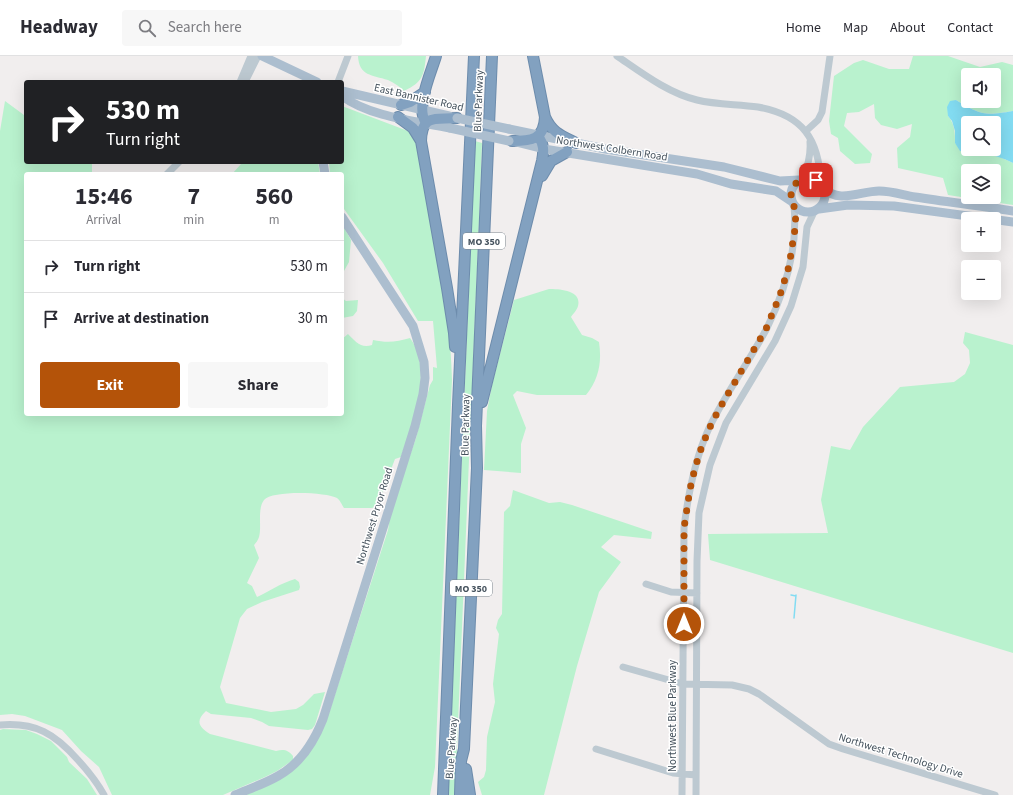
<!DOCTYPE html>
<meta charset="utf-8">
<style>
:root{--surface:#fff;--page:#f7f7f7;--text:#2b2b33;--muted:#7c7c81;--line:#e1e1e2;--accent:#b45309}
body{margin:0;font-family:"Source Sans 3",sans-serif;background:var(--page);color:var(--text);height:100vh;display:flex;flex-direction:column;font-size:15px;white-space:nowrap}
*{box-sizing:border-box;margin:0}
p{font-size:13px;color:var(--muted)}
.icon{flex:none;width:22px;height:22px;fill:none;stroke:currentColor;stroke-width:2;stroke-linecap:round;stroke-linejoin:round}
.map{position:relative;flex:1;overflow:hidden}
.drawer{position:absolute;left:24px;top:116px;width:320px;height:244px;display:flex;flex-direction:column;background:var(--surface);border-radius:4px;box-shadow:0 4px 16px #0002}
.drawer>*{flex:none}
.hud{position:absolute;left:24px;top:24px;width:320px;height:84px;border-radius:4px;box-shadow:0 4px 16px #0002;background:#202124;color:#fff;overflow:hidden}
.fabs{position:absolute;left:961px;top:12px;display:grid;gap:8px}
.fabs a{display:grid;place-items:center;width:40px;height:40px;border-radius:4px;background:var(--surface);box-shadow:0 4px 16px #0002;font-size:20px}
.pin{position:absolute;display:grid;place-items:center;width:34px;height:34px;color:#fff;margin:-17px;border-radius:8px;box-shadow:0 2px 6px #0006}
.me{position:absolute;width:44px;margin:-22px;rotate:0deg;stroke-linejoin:round;filter:drop-shadow(0 0 3px #0008)}
.turn{display:flex;align-items:center;gap:14px;height:84px;padding:0 16px;font-size:18px}
.turn .icon{width:52px;height:52px;stroke-width:2.5}
.turn b{display:block;font-size:28px;line-height:34px}
.eta{display:flex;justify-content:space-evenly;align-items:center;height:68px;text-align:center}
.eta b{font-size:24px;font-weight:700;line-height:28px}
.button{display:flex;gap:8px;margin-top:auto;padding:8px 16px}
.button a{flex:1;height:46px;border-radius:4px;background:var(--accent);color:#fff;font-size:16px;font-weight:700;line-height:46px;text-align:center}
.button a+a{background:var(--page);color:var(--text)}
ul{padding:0;list-style:none}
li{display:flex;align-items:center;gap:12px;height:52px;padding:0 16px;border-top:1px solid var(--line)}
li div{flex:1}
li b{display:block;font-size:15px}
li em{font-style:normal}
header{display:flex;align-items:center;gap:24px;box-sizing:border-box;height:56px;padding:0 20px;background:var(--surface);border-bottom:1px solid var(--line)}
header strong{font-size:19px}
nav{display:flex;gap:22px;margin-inline-start:auto;font-size:14px}
.search{width:280px;height:36px;background:var(--page);display:flex;align-items:center;gap:10px;box-sizing:border-box;padding:0 14px;border-radius:4px;color:var(--muted);font-size:15px}
.map>svg:first-child{display:block}
.green{fill:#b9f2ce;fill-rule:evenodd}
.water{fill:#83dcf2;fill-rule:evenodd}
.lines{fill:none;stroke-linecap:round;stroke-linejoin:round}
.stream{stroke:#83dcf2;stroke-width:1.5}
.highway-casing{stroke:#6d8cac;stroke-width:12}
.minor{stroke:#bdc9d1;stroke-width:7}
.major{stroke:#acbecf;stroke-width:9}
.highway{stroke:#82a1c0;stroke-width:10}
.major-bridge{stroke:#acbecf;stroke-width:9}
.route{stroke:#b45309;stroke-width:7;stroke-dasharray:0 12.6}
.labels{text-anchor:middle;stroke-width:3;stroke-linejoin:round;paint-order:stroke}
.shield{fill:#fff;stroke:#7d868e;stroke-width:1}
.shield-label{font-size:10px;font-weight:bold;fill:#45525d}
.street-label{font-size:11px;fill:#45525d;stroke:#fff}
</style>
<header>
<strong>Headway</strong>
<div class="search"><svg class="icon" aria-label="search" viewBox="0 0 24 24"><circle cx="10" cy="10" r="6"/><path d="M15 15l6 6"/></svg>Search here</div>
<nav><a>Home</a><a>Map</a><a>About</a><a>Contact</a></nav>
</header>
<div class="map">
<svg width="1013" height="739" viewBox="0 0 1013 739">
<rect width="100%" height="100%" fill="#f1eeee"/>
<path class="green" d="M358,0H426C424,19 423,26 404,35C399,30 394,27 388,24C372,19 359,20 358,0Z
M913,0H948L980,11L1002,6L1013,9V55C984,60 981,59 956,44L948,60C955,68 955,77 955,87L968,97H981L1000,101L1013,107V149L948,139L943,122L898,112L897,92L910,81L912,68L897,73L881,69L875,62L874,48L859,56L847,57L844,70L872,98L870,107L855,108L840,95L838,82L831,78L829,65L834,20L854,7L863,4L889,13H909ZM968,19H994V45H968ZM968,115H994V141H968Z
M5,45L24,59V74L26,77V106H48L56,108L59,106H92V118H26V358H342V283L348,278C355,285 361,293 372,289L373,284C387,287 397,286 410,282C434,313 412,368 401,401L395,403L377,450L372,452H344C342,449 340,444 337,442C326,436 272,434 264,444C257,453 262,471 259,481C258,484 256,487 254,489L259,502L247,527L252,530L257,541C270,535 281,527 295,523L299,526L300,531L299,534L262,546L247,553L240,562L220,631L226,647L271,656L296,653L303,649L314,638L325,636L315,669L312,673L308,674L269,670L262,666L251,662L211,658L206,655C195,665 199,671 210,678L276,695C284,693 288,694 293,700V704L277,715L265,721L223,739H112L99,711L81,695L62,674L25,660L12,658L0,659V75Z
M342,50L408,75L416,82C431,162 450,243 452,324L435,711L430,739H246L290,716L329,657L388,474L389,468L388,462L416,382L430,329L433,324V311L437,312L433,265H418L383,207L344,153L342,149V118H330L329,106H342Z
M475,85L482,87L479,164L455,739H448Z
M252,106H318L320,118H232L241,108Z
M342,168L351,184L349,206L344,215L342,235Z
M549,233C559,233 582,234 578,250C577,254 573,258 571,261L582,279L592,282L599,286C602,306 599,323 586,339H537L517,335L513,339L526,372L521,388V417L484,414L487,355L492,329L514,244Z
M342,242L346,245L358,244L357,255L353,260L342,262Z
M965,276L1013,289V597L710,504L708,478L828,477L821,444L831,390L850,394L863,371L900,331L954,326L965,318L970,307L969,294L963,287Z
M513,434L549,447L560,446L572,449L652,476L651,483L614,479L601,491L621,506L599,536L577,610L544,739H482L478,726L484,721L486,714L487,681L495,646L493,628L499,578L496,572L498,564L502,558L504,456L510,450Z
M3,673L26,674L37,678L51,685L67,701L69,706L87,723L97,739H0V674Z"/>
<path class="water" d="M956,44C981,59 984,60 1013,55V107C1003,102 994,99 982,97C975,96 968,97 960,95L955,87V75L952,65L948,60L947,51L950,45ZM968,67H994V93H968Z"/>
<g class="lines">
<path class="stream" d="M791,539L796,540
M794,562L796,539"/>
<g class="highway-casing">
<path id="highway" d="M401,49L410,46L425,36
M398,61L413,72L421,85
M545,61C552,77 562,80 576,87
M426,67C415,51 431,17 436,0
M512,85C531,85 544,84 545,61L533,0
M542,120L551,105L567,96
M455,291L454,277L447,232L421,85C422,57 436,64 457,62
M482,346L542,105C544,95 544,88 538,80
M466,713L470,739
M443,739L458,349L474,0
M460,739L461,705L464,693L477,412L476,370L492,0"/>
</g>
<path class="minor" d="M617,0C642,17 668,37 697,44C717,49 738,48 758,51C803,59 819,83 821,128
M240,26L251,0
M245,26L258,0
M338,26L348,0
M806,75L818,64L822,56L830,0
M167,118L179,106
M803,122C808,110 811,99 810,86
M646,528L671,536L697,537
M623,611L683,628L732,629L749,633L759,638L829,688L843,693L995,739
M0,669C36,666 55,678 78,704C88,715 97,726 104,739
M596,693L673,717L696,719
M682,739L684,472C688,438 695,403 709,372C726,337 749,306 767,272C785,235 798,192 794,150
M696,739L697,505L699,457L710,409L726,367L775,285L791,250L803,211L807,171L814,156"/>
<path class="major" d="M262,0L317,26
M342,35L449,60
M342,40C370,61 416,65 450,72
M509,73L605,93L724,111L780,125L799,124
M516,86L544,93L697,118L731,128L776,135L791,145
M323,106L325,118
M791 139a17 17 0 1 1 34 0a17 17 0 1 1-34 0Z
M824,132C838,148 861,135 879,135C892,135 903,139 915,141C948,146 981,150 1013,155
M819,153L848,149L894,150L1013,166
M235,739C249,733 264,728 278,720C300,708 314,686 323,663L415,370L423,338L425,322L424,306L413,270L342,161"/>
<use href="#highway" class="highway"/>
<path class="major-bridge" d="M457,62L509,73
M450,72L509,85"/>
</g>
<g class="lines">
<path class="route" d="M684,568V472L690,433L695,412L701,393L709,373L718,355L766,273L780,239L789,210L794,179L796,167L794,150L791,145V139L795,128L803,122L816,124"/>
</g>
<g class="labels">
<g class="shield">
<rect x="463" y="177" width="42" height="16" rx="3"/>
<rect x="450" y="524" width="42" height="16" rx="3"/>
</g>
<g class="shield-label">
<text x="484" y="189">MO 350</text>
<text x="471" y="536">MO 350</text>
</g>
<g class="street-label">
<text transform="translate(419 41) rotate(13)" y="4">East Bannister Road</text>
<text transform="translate(478 45) rotate(-88)" y="4">Blue Parkway</text>
<text transform="translate(612 92) rotate(9)" y="4">Northwest Colbern Road</text>
<text transform="translate(465 369) rotate(-89)" y="4">Blue Parkway</text>
<text transform="translate(374 460) rotate(-73)" y="4">Northwest Pryor Road</text>
<text transform="translate(672 660) rotate(-90)" y="4">Northwest Blue Parkway</text>
<text transform="translate(451 692) rotate(-86)" y="4">Blue Parkway</text>
<text transform="translate(901 699) rotate(17)" y="4">Northwest Technology Drive</text>
</g>
</g>
</svg>
<div class="fabs">
<a><svg class="icon" aria-label="sound" viewBox="0 0 24 24"><path d="M4 9h4l5-4v14l-5-4H4zM17 9q2 3 0 6"/></svg></a>
<a><svg class="icon" aria-label="search" viewBox="0 0 24 24"><circle cx="10" cy="10" r="6"/><path d="M15 15l6 6"/></svg></a>
<a><svg class="icon" aria-label="layers" viewBox="0 0 24 24"><path d="M12 4l9 5-9 5-9-5zM3 14l9 5 9-5"/></svg></a>
<a>+</a>
<a>−</a>
</div>
<div class="pin" style="left:816px;top:124px;background:#d93025"><svg class="icon" aria-label="arrive" viewBox="0 0 24 24"><path d="M6 21V4h12l-3 4 3 4H6"/></svg></div>
<svg class="me" style="left:684px;top:568px" viewBox="-20 -20 40 40"><circle r="17" fill="#b45309" stroke="#fff" stroke-width="3"/><path d="M0-11L8 9 0 5-8 9z" fill="#fff"/></svg>
<div class="hud">
<div class="turn"><svg class="icon" aria-label="right" viewBox="0 0 24 24"><path d="M7 20v-9h11M14 6l5 5-5 5"/></svg><div><b>530 m</b>Turn right</div></div>
</div>
<section class="drawer">
<div class="eta">
<div><b>15:46</b><p>Arrival</p></div>
<div><b>7</b><p>min</p></div>
<div><b>560</b><p>m</p></div>
</div>
<ul>
<li><svg class="icon" aria-label="right" viewBox="0 0 24 24"><path d="M7 20v-9h11M14 6l5 5-5 5"/></svg><div><b>Turn right</b></div><em>530 m</em></li>
<li><svg class="icon" aria-label="arrive" viewBox="0 0 24 24"><path d="M6 21V4h12l-3 4 3 4H6"/></svg><div><b>Arrive at destination</b></div><em>30 m</em></li>
</ul>
<div class="button"><a>Exit</a><a>Share</a></div>
</section>
</div>
